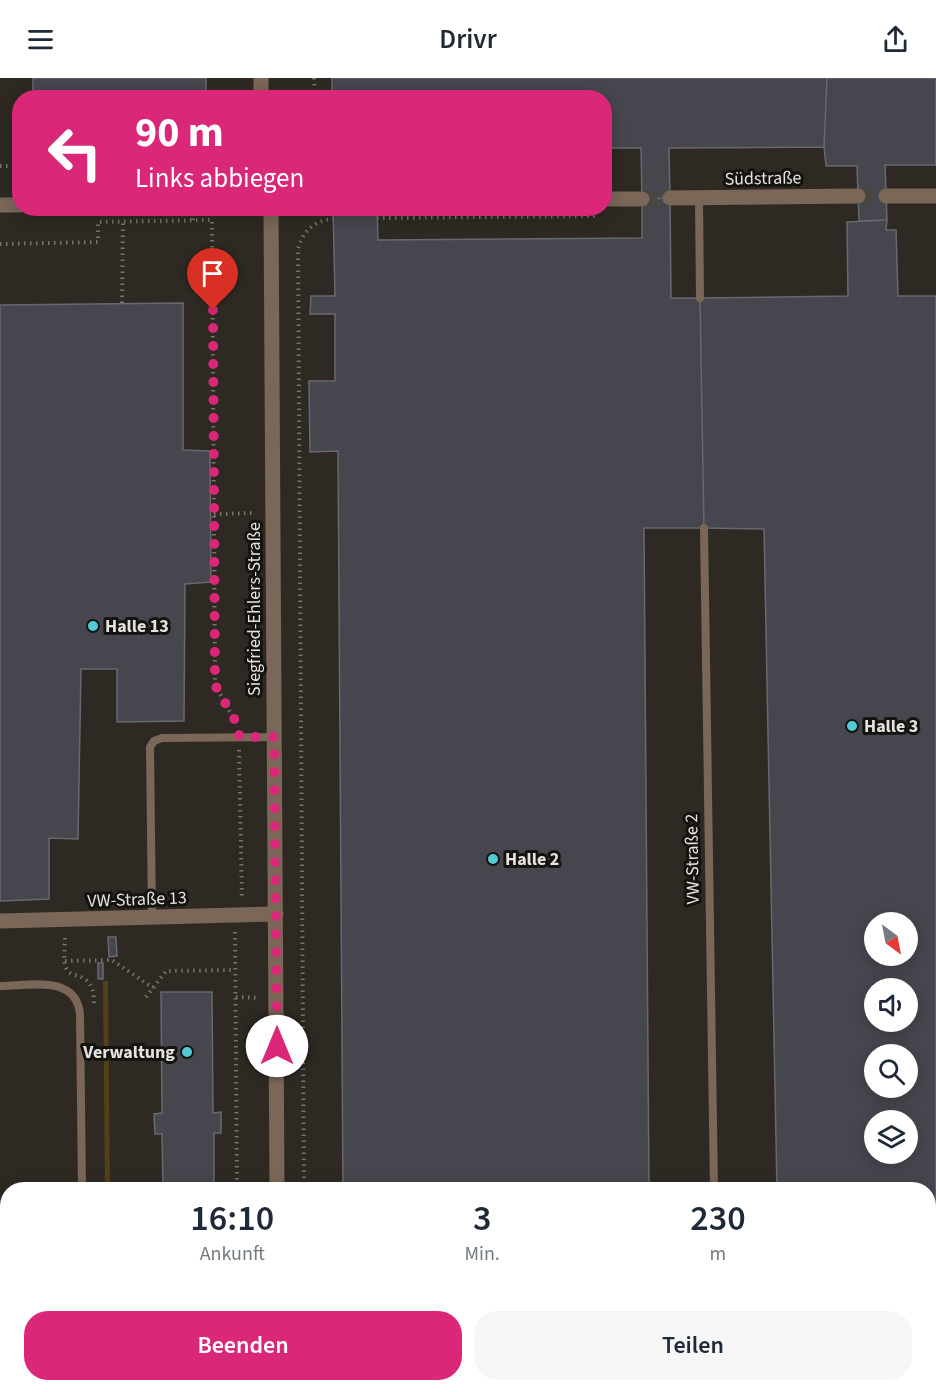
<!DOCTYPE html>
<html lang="de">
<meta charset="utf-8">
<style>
:root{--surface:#fff;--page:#f6f6f7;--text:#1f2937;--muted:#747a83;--accent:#db2777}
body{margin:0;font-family:"Source Sans 3",sans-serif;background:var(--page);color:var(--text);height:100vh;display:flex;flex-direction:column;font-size:22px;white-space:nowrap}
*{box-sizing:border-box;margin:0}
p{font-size:20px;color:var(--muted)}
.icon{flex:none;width:33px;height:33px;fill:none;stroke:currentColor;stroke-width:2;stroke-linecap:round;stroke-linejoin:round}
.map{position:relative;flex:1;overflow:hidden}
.details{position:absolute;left:0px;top:1104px;width:936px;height:210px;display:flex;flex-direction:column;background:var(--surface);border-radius:24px 24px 0 0;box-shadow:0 3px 15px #0003}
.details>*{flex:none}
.guide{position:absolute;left:12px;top:12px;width:600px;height:126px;border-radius:24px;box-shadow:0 3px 15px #0003;background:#db2777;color:#fff;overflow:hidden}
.needle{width:39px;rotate:148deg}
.fabs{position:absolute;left:864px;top:834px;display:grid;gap:12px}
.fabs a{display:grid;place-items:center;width:54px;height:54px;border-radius:50%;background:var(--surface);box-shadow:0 3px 15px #0003;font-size:30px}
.pin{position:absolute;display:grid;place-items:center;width:51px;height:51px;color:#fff;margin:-62px -26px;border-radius:50% 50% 50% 0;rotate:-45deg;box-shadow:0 0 6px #0007}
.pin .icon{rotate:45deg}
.me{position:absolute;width:66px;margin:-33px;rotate:0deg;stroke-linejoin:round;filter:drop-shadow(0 0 4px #0008)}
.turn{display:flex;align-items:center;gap:21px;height:126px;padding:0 24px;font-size:27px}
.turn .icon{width:78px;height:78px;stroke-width:2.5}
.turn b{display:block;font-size:42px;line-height:51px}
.eta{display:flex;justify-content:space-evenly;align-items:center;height:102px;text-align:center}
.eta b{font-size:36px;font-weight:600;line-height:42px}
.action{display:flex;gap:12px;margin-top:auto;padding:12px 24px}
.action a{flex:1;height:69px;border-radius:24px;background:var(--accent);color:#fff;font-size:24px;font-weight:600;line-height:69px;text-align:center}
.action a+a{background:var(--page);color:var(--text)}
header{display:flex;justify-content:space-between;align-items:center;height:78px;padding:0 24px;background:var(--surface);font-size:27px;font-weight:600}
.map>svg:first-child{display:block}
.green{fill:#544017}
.building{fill:#47464e;stroke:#686870;stroke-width:1.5;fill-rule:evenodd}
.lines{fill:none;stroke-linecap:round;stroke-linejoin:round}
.minor-tunnel{stroke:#49463f;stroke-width:15;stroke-dasharray:15 8;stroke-linecap:butt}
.path{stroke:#77736d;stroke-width:4;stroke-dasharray:1.5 4.5;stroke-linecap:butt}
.service{stroke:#7b6757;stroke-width:8}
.minor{stroke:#7b6757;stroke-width:15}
.route{stroke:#db2777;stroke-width:10;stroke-dasharray:0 18}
.poi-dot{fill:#51ccd5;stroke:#141310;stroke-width:2}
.labels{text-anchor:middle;stroke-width:6;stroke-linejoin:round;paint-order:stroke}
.street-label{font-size:18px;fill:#e5e2de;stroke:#141310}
.poi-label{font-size:18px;font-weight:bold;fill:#e5e2de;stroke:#141310;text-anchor:start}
</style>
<header><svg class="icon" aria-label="menu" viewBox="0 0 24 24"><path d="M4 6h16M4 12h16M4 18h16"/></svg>Drivr<svg class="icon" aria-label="share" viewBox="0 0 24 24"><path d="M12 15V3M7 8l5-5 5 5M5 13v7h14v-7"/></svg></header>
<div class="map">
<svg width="936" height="1314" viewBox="0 0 936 1314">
<rect width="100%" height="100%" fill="#2e2a23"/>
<path class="green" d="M103,903H108L110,1112L105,1111Z"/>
<path class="building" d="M33,0H206V20H33Z
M332,0H827L824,69L669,70L670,120L642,121L641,70H604V20H332Z
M827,0H936V87H885L887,142L859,143L857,88H826L824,69Z
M670,120L671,220H700L704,450H644L649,1112H343L338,373L310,374L309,303H335V236H310L311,218H335L333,130H377L378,162L642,160V121Z
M887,142L886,152H896L898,218H936V1314H717V1306H928V1112H777L764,451L704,450L700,220L848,218L847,144ZM874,844H908V878H874ZM874,910H908V944H874ZM874,976H908V1010H874ZM874,1042H908V1076H874Z
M183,225V372L210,373L211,504L185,506L184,643L117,644V591H81L78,761L49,760V821L0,823V227Z
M108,859H116L117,878L109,879Z
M98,885H103V901H98Z
M161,914H212L213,1035L221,1034V1055H214V1112H163L162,1056H155L154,1036L162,1035Z
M165,1306H216V1314H165Z
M319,1306H717V1314H319Z"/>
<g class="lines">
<path class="minor-tunnel" d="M858,118H886
M642,121L670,120"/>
<path class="path" d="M314,0L315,20
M0,88H20
M413,130V140
M377,140L596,138
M193,142V130
M0,166L98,164V144L212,142L215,607L236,645
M122,225L123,143
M214,436L256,435
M239,672L242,821
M235,854L237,1112
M65,860C65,868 62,887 68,893C71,897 77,897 81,899C94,905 94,916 94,928
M65,883L112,882L153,910
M146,919L166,893L235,892
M236,919L260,920
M304,1112L298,171C302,154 315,142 333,141
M239,1306V1314
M305,1306V1314"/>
<path class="service" d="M699,120L700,220
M704,450L714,1112
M152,840L150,669L154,663L162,660L274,659
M0,908C29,908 76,896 80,936L82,1112
M0,1204H8"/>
<path class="minor" d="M261,0V20
M886,118H936
M670,120L858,118
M604,121H642
M0,127H20
M271,130L277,1112
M0,843L276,836
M278,1306V1314"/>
</g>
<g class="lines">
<path class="route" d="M213,232L215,607L240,651L239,659H274L277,968"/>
</g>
<g class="poi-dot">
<circle cx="93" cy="548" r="6"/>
<circle cx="852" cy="648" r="6"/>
<circle cx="493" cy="781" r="6"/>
<circle cx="187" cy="974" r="6"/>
</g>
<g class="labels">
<g class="street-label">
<text transform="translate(763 100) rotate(-1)" y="6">Südstraße</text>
<text transform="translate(254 531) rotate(-90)" y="6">Siegfried-Ehlers-Straße</text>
<text transform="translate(692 781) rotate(-91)" y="6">VW-Straße 2</text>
<text transform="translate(137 821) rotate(-2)" y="6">VW-Straße 13</text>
</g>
<g class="poi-label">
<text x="105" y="554">Halle 13</text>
<text x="864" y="654">Halle 3</text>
<text x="505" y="787">Halle 2</text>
<text x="175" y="980" text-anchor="end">Verwaltung</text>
</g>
</g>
</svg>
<div class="fabs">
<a><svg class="needle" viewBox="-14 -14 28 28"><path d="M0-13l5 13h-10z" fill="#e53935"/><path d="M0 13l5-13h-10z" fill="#747a83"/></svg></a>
<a><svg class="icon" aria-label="sound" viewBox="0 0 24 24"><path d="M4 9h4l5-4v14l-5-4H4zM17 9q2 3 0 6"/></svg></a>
<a><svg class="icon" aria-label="search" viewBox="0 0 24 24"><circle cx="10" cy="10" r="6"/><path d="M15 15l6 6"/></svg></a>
<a><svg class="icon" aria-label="layers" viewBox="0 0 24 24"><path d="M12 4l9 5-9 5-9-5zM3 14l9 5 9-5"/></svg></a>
</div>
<div class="pin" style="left:213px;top:232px;background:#d93025"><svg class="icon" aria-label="arrive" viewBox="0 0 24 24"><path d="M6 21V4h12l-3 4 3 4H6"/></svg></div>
<svg class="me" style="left:277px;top:968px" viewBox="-20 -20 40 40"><circle r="19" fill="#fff"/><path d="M0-13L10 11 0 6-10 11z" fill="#db2777"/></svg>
<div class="guide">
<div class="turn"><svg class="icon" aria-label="left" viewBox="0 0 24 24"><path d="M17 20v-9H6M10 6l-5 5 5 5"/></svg><div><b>90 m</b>Links abbiegen</div></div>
</div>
<section class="details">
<div class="eta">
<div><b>16:10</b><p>Ankunft</p></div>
<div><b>3</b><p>Min.</p></div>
<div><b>230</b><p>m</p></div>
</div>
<div class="action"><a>Beenden</a><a>Teilen</a></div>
</section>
</div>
